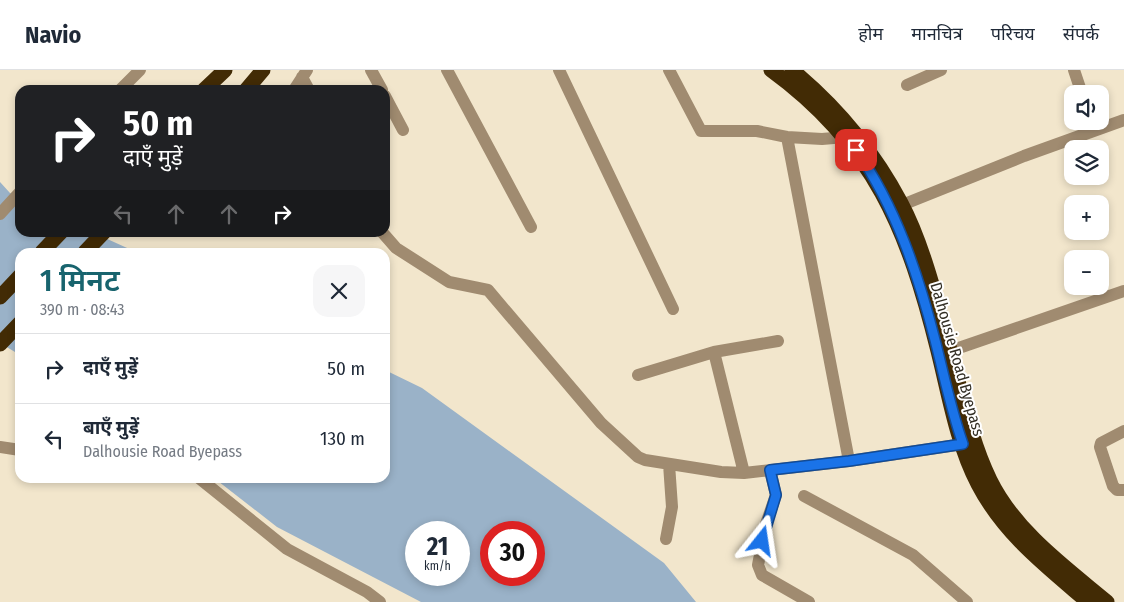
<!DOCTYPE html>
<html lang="hi">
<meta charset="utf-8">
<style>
:root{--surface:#fff;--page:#f6f6f7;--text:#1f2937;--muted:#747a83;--line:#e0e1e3;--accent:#18646e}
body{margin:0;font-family:"Fira Sans Condensed","Noto Sans Devanagari",sans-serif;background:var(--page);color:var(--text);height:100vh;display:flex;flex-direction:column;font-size:19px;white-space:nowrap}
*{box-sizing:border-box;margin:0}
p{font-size:16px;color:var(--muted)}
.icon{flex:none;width:28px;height:28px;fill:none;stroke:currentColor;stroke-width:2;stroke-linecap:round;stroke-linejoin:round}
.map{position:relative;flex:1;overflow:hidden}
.side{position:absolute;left:15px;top:178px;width:375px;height:235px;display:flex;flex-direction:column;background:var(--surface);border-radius:15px;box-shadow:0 2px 8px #0003}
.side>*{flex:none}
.banner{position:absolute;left:15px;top:15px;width:375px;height:152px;border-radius:15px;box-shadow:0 2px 8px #0003;background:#202124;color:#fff;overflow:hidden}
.buttons{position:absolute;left:1064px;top:15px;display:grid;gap:10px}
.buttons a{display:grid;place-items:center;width:45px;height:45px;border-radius:10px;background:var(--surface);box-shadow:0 2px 8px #0003;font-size:25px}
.speed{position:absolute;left:405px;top:451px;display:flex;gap:10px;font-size:25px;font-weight:700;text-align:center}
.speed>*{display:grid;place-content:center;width:65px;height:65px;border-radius:50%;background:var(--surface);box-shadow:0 2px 8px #0003;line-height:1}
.speed small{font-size:12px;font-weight:400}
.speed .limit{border:8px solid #d22;background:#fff;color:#111}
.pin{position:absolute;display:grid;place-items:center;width:42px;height:42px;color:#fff;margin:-21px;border-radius:10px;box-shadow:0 2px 8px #0006}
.me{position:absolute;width:55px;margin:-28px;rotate:15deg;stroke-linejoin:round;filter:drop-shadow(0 0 4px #0008)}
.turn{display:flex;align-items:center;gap:18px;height:105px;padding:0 25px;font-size:22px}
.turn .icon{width:65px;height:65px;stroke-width:2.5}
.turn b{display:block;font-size:35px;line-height:42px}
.lanes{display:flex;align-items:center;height:48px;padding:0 25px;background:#0003;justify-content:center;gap:25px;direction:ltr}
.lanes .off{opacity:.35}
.round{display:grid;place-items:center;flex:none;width:52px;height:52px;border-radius:15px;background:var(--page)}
.summary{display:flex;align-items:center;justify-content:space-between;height:85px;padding:0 25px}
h1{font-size:30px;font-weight:600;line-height:38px;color:var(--accent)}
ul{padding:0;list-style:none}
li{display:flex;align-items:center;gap:15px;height:70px;padding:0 25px;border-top:1px solid var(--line)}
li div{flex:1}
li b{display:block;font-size:19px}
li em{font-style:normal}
header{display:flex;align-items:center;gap:30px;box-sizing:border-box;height:70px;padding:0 25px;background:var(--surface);border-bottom:1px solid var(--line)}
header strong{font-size:24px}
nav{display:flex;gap:28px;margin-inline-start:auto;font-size:18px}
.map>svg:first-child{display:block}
.water{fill:#9ab2c8;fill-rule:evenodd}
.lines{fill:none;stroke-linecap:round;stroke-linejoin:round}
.minor{stroke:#a08b70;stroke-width:12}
.highway{stroke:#422b05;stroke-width:15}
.route-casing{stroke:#114b97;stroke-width:12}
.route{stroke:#1a73e8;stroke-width:9}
.labels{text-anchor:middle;stroke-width:4;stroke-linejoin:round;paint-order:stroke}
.street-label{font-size:16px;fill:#332f25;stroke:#fff}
</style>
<header>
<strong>Navio</strong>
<nav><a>होम</a><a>मानचित्र</a><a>परिचय</a><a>संपर्क</a></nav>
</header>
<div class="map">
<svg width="1124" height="532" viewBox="0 0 1124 532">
<rect width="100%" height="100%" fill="#f2e6cc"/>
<path class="water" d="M0,112L10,123L20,128V162L94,163L136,182H20V285L0,273Z
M385,300L422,318L664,493L696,532H421L277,457L214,408H385ZM416,462H459V505H416ZM491,462H534V505H491Z"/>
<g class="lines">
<path class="minor" d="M371,0L382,20
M447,0L531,157
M559,0L673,239
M669,0L701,61H757L787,67L822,69L845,67
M1074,0L1082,24
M302,7L309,20
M907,15L941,0
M120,20L140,0
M294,20L307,0
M385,26L403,60
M787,67L849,391
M902,135L1024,86L1124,50
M0,144L20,122
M382,162L396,178L449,212L488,220L601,353L638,387L645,390L721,402L744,403L849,391L963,374
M950,281L1124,221
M714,282L778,271
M638,305L714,282L744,403
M1124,361L1101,373L1100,377L1113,416L1117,420H1124
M0,377L20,380
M770,400L776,425L766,454L758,495L762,505L809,532
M199,408L287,479L367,522L380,532
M804,426L913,485L967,532
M666,469L672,437L669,394"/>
<path class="highway" d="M771,0C874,75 908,160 938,281C949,325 957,374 978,414C1004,464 1046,496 1088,532
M792,0C837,37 874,82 901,133C923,174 938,235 950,280C962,324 970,369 990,410C1015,461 1065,497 1107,532
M204,20L225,0
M246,20L263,0
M42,182L61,162
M85,182L104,162
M0,227L20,206
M0,274L20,253"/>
</g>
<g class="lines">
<g class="route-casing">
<path id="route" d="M762,471L776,425L770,400L849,391L963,374C951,340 944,305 935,270C918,204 896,137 856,80"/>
</g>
<use href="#route" class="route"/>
</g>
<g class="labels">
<g class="street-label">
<text transform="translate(958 289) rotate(74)" y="6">Dalhousie Road Byepass</text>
</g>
</g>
</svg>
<div class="buttons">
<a><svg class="icon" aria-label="sound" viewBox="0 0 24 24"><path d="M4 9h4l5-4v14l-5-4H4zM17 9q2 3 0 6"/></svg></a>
<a><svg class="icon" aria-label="layers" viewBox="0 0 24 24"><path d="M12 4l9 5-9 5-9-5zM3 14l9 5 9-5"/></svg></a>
<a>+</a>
<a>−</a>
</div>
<div class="speed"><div>21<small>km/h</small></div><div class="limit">30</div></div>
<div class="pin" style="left:856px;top:80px;background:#d93025"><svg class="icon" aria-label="arrive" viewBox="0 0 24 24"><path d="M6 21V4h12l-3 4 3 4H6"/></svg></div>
<svg class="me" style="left:762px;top:471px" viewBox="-20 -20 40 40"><path d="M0-17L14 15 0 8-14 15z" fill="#1a73e8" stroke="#fff" stroke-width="4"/></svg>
<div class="banner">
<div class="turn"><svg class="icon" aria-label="right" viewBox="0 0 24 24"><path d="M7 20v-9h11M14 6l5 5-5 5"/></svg><div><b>50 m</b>दाएँ मुड़ें</div></div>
<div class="lanes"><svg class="icon off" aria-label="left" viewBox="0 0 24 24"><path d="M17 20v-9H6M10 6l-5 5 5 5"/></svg><svg class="icon off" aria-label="ahead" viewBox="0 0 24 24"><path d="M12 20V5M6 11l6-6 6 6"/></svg><svg class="icon off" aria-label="ahead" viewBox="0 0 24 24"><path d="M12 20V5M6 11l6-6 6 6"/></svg><svg class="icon" aria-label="right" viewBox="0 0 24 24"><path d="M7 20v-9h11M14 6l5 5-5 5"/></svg></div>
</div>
<section class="side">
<div class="summary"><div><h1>1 मिनट</h1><p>390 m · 08:43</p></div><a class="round"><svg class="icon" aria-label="close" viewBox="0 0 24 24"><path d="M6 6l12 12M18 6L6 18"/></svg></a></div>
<ul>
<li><svg class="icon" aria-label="right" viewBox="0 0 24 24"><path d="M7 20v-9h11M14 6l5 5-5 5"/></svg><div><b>दाएँ मुड़ें</b></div><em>50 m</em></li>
<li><svg class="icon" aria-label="left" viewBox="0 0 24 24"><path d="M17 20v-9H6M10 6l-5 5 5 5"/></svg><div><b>बाएँ मुड़ें</b><p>Dalhousie Road Byepass</p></div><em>130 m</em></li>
</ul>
</section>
</div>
